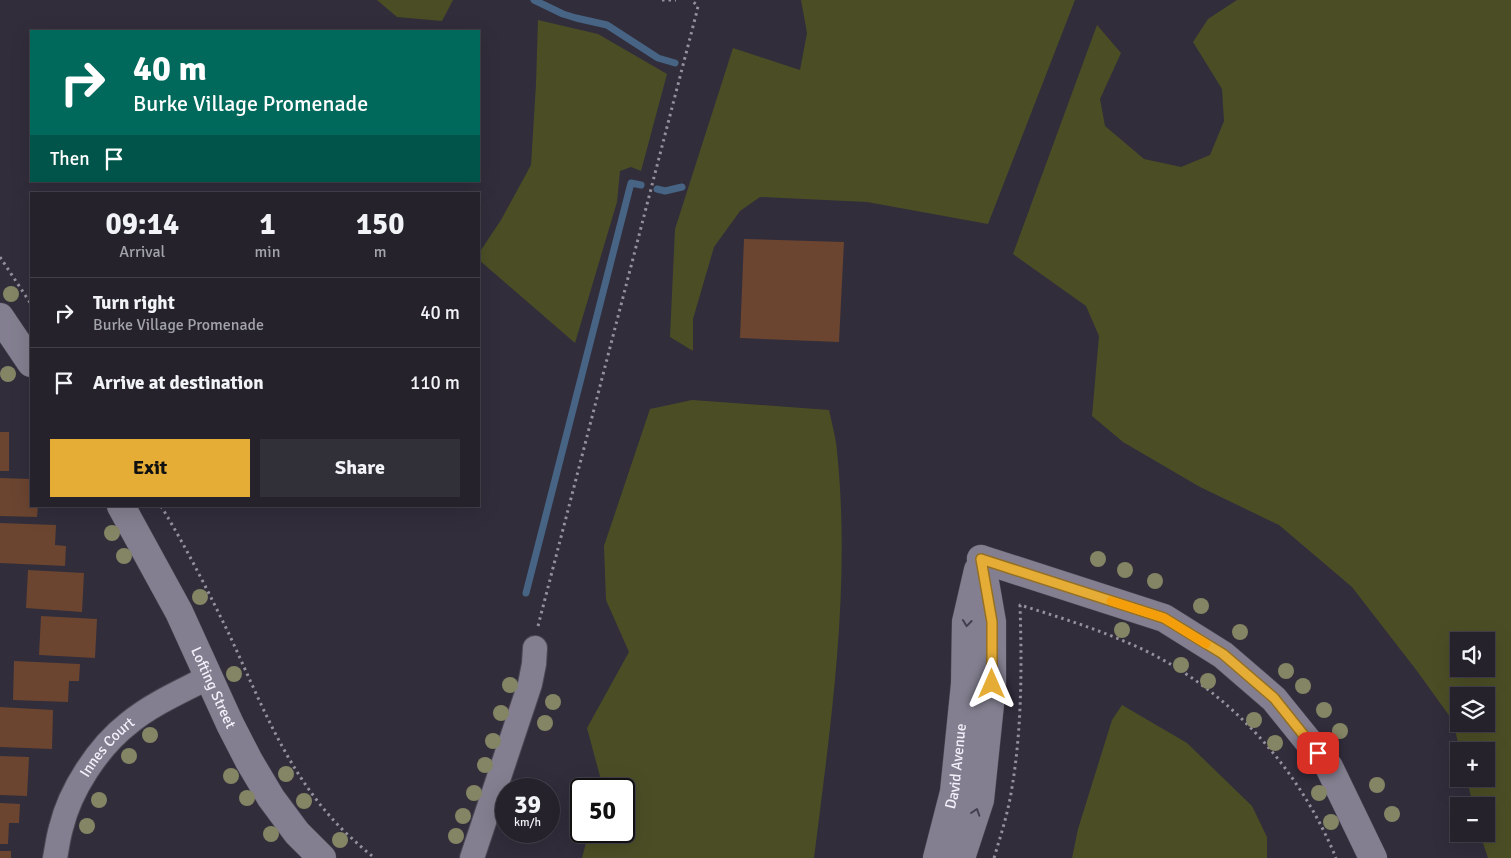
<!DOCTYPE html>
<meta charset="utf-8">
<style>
:root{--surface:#25222c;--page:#312f38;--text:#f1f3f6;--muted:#a3a4a9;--line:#423f48;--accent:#e5ad36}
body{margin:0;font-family:Signika,sans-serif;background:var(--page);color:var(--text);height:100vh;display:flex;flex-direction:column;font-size:19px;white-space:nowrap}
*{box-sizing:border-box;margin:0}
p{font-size:16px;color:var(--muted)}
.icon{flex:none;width:28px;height:28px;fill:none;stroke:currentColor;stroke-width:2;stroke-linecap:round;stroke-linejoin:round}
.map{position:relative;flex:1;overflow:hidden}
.details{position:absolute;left:30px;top:192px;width:450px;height:315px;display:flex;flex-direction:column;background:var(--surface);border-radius:0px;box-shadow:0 5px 20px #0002,0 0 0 1px var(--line)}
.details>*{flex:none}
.hud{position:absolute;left:30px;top:30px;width:450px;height:152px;border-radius:0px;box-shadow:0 5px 20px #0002,0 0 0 1px var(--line);background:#00695c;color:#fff;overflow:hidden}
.tools{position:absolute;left:1450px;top:632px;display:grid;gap:10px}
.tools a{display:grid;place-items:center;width:45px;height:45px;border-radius:0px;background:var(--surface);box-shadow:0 5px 20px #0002,0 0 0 1px var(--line);font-size:25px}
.speed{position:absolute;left:495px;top:778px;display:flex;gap:10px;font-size:25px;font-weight:700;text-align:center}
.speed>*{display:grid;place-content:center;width:65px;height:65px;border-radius:50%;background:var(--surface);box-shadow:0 5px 20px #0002,0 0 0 1px var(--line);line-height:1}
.speed small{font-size:12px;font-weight:400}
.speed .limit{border:2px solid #111;border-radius:8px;background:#fff;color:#111}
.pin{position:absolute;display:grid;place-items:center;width:42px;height:42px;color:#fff;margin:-21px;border-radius:10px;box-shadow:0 2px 8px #0006}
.me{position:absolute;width:55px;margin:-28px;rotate:0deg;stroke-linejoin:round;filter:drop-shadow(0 0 4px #0008)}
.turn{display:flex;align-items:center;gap:18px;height:105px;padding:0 20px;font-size:22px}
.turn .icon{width:65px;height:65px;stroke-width:2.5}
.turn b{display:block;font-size:35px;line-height:42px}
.then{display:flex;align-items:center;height:48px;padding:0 20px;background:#0003;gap:10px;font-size:19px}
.eta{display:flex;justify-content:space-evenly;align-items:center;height:85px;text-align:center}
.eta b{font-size:30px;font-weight:700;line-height:35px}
.cta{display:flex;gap:10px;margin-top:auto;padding:10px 20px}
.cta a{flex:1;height:58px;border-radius:0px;background:var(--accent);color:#111;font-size:20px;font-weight:700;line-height:58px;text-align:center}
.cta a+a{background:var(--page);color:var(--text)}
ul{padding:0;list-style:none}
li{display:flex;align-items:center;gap:15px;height:70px;padding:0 20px;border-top:1px solid var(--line)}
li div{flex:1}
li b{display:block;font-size:19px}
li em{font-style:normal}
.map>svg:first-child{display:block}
.green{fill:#4b4e25;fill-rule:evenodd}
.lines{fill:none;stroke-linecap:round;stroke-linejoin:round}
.stream{stroke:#476484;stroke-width:7}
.building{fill:#6b4530}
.street-casing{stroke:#4d4a56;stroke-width:26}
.secondary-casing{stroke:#4d4a56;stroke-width:29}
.path{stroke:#94919d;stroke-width:3;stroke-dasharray:2.5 4;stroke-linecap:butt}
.street{stroke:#837f90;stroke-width:24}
.secondary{stroke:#837f90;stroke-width:28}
.tree{fill:#848564}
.oneway{stroke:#433f4e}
.route-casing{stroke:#957023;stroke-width:12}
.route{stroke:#e5ad36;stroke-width:9}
.slow{stroke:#f59e0b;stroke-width:9}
.labels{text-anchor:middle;stroke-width:5;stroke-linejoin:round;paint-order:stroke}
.street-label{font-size:15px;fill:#f3f0fa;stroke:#272331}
</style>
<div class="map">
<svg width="1511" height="858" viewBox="0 0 1511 858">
<rect width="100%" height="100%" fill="#312d3b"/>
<path class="green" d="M377,0H453L442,21L397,17Z
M801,0H1075L988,224L867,202L760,197L740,211L714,247L693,319V351L670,337L675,229L733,48L800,70L807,33Z
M1237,0H1511V858H1488L1480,834H1486V806H1473L1467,779H1486V751H1460L1453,721L1417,671L1352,587L1279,525L1200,487L1123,442L1092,416L1099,336L1086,306L1013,254L1097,25L1121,53L1100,99L1105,126L1144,159L1181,167L1210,155L1224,121L1222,89L1193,42L1208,19ZM1459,641H1486V669H1459ZM1459,696H1486V724H1459Z
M538,20L598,34L667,74L641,171L631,167L620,171L617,202L575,343L479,260V253L501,220L531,165L536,84Z
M692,400L829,410C832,424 836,438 837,451C851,588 831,722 814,858H582L589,831H624V789H599L601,780L587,728L629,652L606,600L604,546L650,409Z
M1122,705L1187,743L1252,806L1267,837V858H1072L1078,829L1112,720Z"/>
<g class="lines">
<path class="stream" d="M534,0L563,14L576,18L607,25L658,58L675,63
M657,189L665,191L682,187
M526,593L631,183L641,185"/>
</g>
<path class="building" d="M744,239L844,242L839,342L740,338Z
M0,432H9V471H0Z
M0,478L31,479V506H38L37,517L0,516Z
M0,523L56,525L55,545L66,546L65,566L0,563Z
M28,570L84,573L82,612L26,608Z
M41,616L97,619L95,658L39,655Z
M14,661L80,664L79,681H69L68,702L13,700Z
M0,707L53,710L52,749L0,747Z
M0,756L29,757L27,796L0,795Z
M0,803L20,804L19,823H9L8,844H0Z
M0,851H11V858H0Z"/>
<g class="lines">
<g class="street-casing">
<g id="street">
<path id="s1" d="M55,858C57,848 58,838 61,828C70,790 98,747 129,723C152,704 182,691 209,677"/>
<path d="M472,858L530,684L534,664L535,648"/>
</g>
</g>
<g class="secondary-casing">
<g id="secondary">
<path d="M0,317L31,363"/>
<path id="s2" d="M121,506L179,612L230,724L249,761L271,798L297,833L322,858"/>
<path d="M981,559L1164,618L1223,655L1274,699L1329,767L1373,858"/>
<path id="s3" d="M937,858L954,792L965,684L966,622L978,570"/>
<path d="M961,858L980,800L992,685V622L981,559"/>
</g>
</g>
<path class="path" d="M662,0H676
M0,257L31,304
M161,506C186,547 208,591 229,634C262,705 289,778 346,833C356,842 365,851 375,858
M538,626L697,11L698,6L691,0
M994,858C1000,838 1006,819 1010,799C1022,735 1022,669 1020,605C1062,618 1104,631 1144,650C1231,692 1300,770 1336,858"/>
<use href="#street" class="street"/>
<use href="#secondary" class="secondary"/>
</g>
<g class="tree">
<circle cx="11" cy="294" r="8"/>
<circle cx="8" cy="374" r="8"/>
<circle cx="112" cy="533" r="8"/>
<circle cx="124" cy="556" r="8"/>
<circle cx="1098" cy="559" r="8"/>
<circle cx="1125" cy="570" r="8"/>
<circle cx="1155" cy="581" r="8"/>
<circle cx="200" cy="597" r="8"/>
<circle cx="1201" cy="606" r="8"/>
<circle cx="1122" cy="630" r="8"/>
<circle cx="1240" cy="632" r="8"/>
<circle cx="1181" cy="665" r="8"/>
<circle cx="1286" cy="671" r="8"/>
<circle cx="234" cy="674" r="8"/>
<circle cx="1208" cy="681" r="8"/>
<circle cx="510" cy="685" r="8"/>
<circle cx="1303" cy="686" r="8"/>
<circle cx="553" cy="702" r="8"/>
<circle cx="1324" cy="710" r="8"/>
<circle cx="501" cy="713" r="8"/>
<circle cx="1254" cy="720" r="8"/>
<circle cx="545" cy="723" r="8"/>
<circle cx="1340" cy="731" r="8"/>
<circle cx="150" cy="735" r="8"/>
<circle cx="493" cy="741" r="8"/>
<circle cx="1275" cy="743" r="8"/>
<circle cx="129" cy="756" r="8"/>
<circle cx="485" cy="765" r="8"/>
<circle cx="286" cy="774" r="8"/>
<circle cx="231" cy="776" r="8"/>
<circle cx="1377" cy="785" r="8"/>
<circle cx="474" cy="793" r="8"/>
<circle cx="1319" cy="793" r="8"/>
<circle cx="247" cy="798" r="8"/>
<circle cx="99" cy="800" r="8"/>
<circle cx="304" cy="801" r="8"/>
<circle cx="1392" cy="814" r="8"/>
<circle cx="463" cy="816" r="8"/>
<circle cx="1331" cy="822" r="8"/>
<circle cx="87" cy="826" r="8"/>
<circle cx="271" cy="834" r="8"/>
<circle cx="456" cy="836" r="8"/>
<circle cx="340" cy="840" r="8"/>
</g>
<defs><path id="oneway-chevron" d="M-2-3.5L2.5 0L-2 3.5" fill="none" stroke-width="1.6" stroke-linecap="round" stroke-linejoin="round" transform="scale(1.25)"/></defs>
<g class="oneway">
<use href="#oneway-chevron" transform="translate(967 623) rotate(96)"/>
<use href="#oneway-chevron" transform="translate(976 812) rotate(-72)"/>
</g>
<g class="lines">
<g class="route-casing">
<path id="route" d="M992,684V622L981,559L1164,618L1223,654L1274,698L1318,753"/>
</g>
<use href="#route" class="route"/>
<path class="slow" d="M1111,601L1164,618L1206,644"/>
</g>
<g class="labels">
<g class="street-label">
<text dy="5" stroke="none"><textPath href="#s2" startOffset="204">Lofting Street</textPath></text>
<text dy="5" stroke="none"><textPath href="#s1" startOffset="125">Innes Court</textPath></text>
<text dy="5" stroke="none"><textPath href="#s3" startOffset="94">David Avenue</textPath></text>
</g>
</g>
</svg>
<div class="tools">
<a><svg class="icon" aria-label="sound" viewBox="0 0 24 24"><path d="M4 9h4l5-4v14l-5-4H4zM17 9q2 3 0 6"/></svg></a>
<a><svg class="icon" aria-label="layers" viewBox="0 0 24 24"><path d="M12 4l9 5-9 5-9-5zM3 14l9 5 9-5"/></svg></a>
<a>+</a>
<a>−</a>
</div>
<div class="speed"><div>39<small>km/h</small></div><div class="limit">50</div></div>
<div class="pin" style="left:1318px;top:753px;background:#d93025"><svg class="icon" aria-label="arrive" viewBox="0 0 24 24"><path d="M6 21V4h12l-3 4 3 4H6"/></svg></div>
<svg class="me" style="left:992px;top:684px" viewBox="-20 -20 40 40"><path d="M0-17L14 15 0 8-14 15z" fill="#e5ad36" stroke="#fff" stroke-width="4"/></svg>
<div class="hud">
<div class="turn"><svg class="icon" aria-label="right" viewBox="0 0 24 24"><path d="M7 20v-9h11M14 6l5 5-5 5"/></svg><div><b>40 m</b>Burke Village Promenade</div></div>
<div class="then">Then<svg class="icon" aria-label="arrive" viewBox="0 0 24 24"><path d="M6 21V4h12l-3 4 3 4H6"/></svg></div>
</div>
<section class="details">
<div class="eta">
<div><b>09:14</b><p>Arrival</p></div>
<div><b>1</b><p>min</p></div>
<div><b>150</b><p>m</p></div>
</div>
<ul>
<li><svg class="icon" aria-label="right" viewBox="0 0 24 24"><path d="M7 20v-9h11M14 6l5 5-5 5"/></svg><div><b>Turn right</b><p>Burke Village Promenade</p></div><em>40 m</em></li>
<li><svg class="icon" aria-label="arrive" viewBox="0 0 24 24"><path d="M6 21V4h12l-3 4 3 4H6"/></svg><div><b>Arrive at destination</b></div><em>110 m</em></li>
</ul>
<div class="cta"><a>Exit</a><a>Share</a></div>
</section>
</div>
